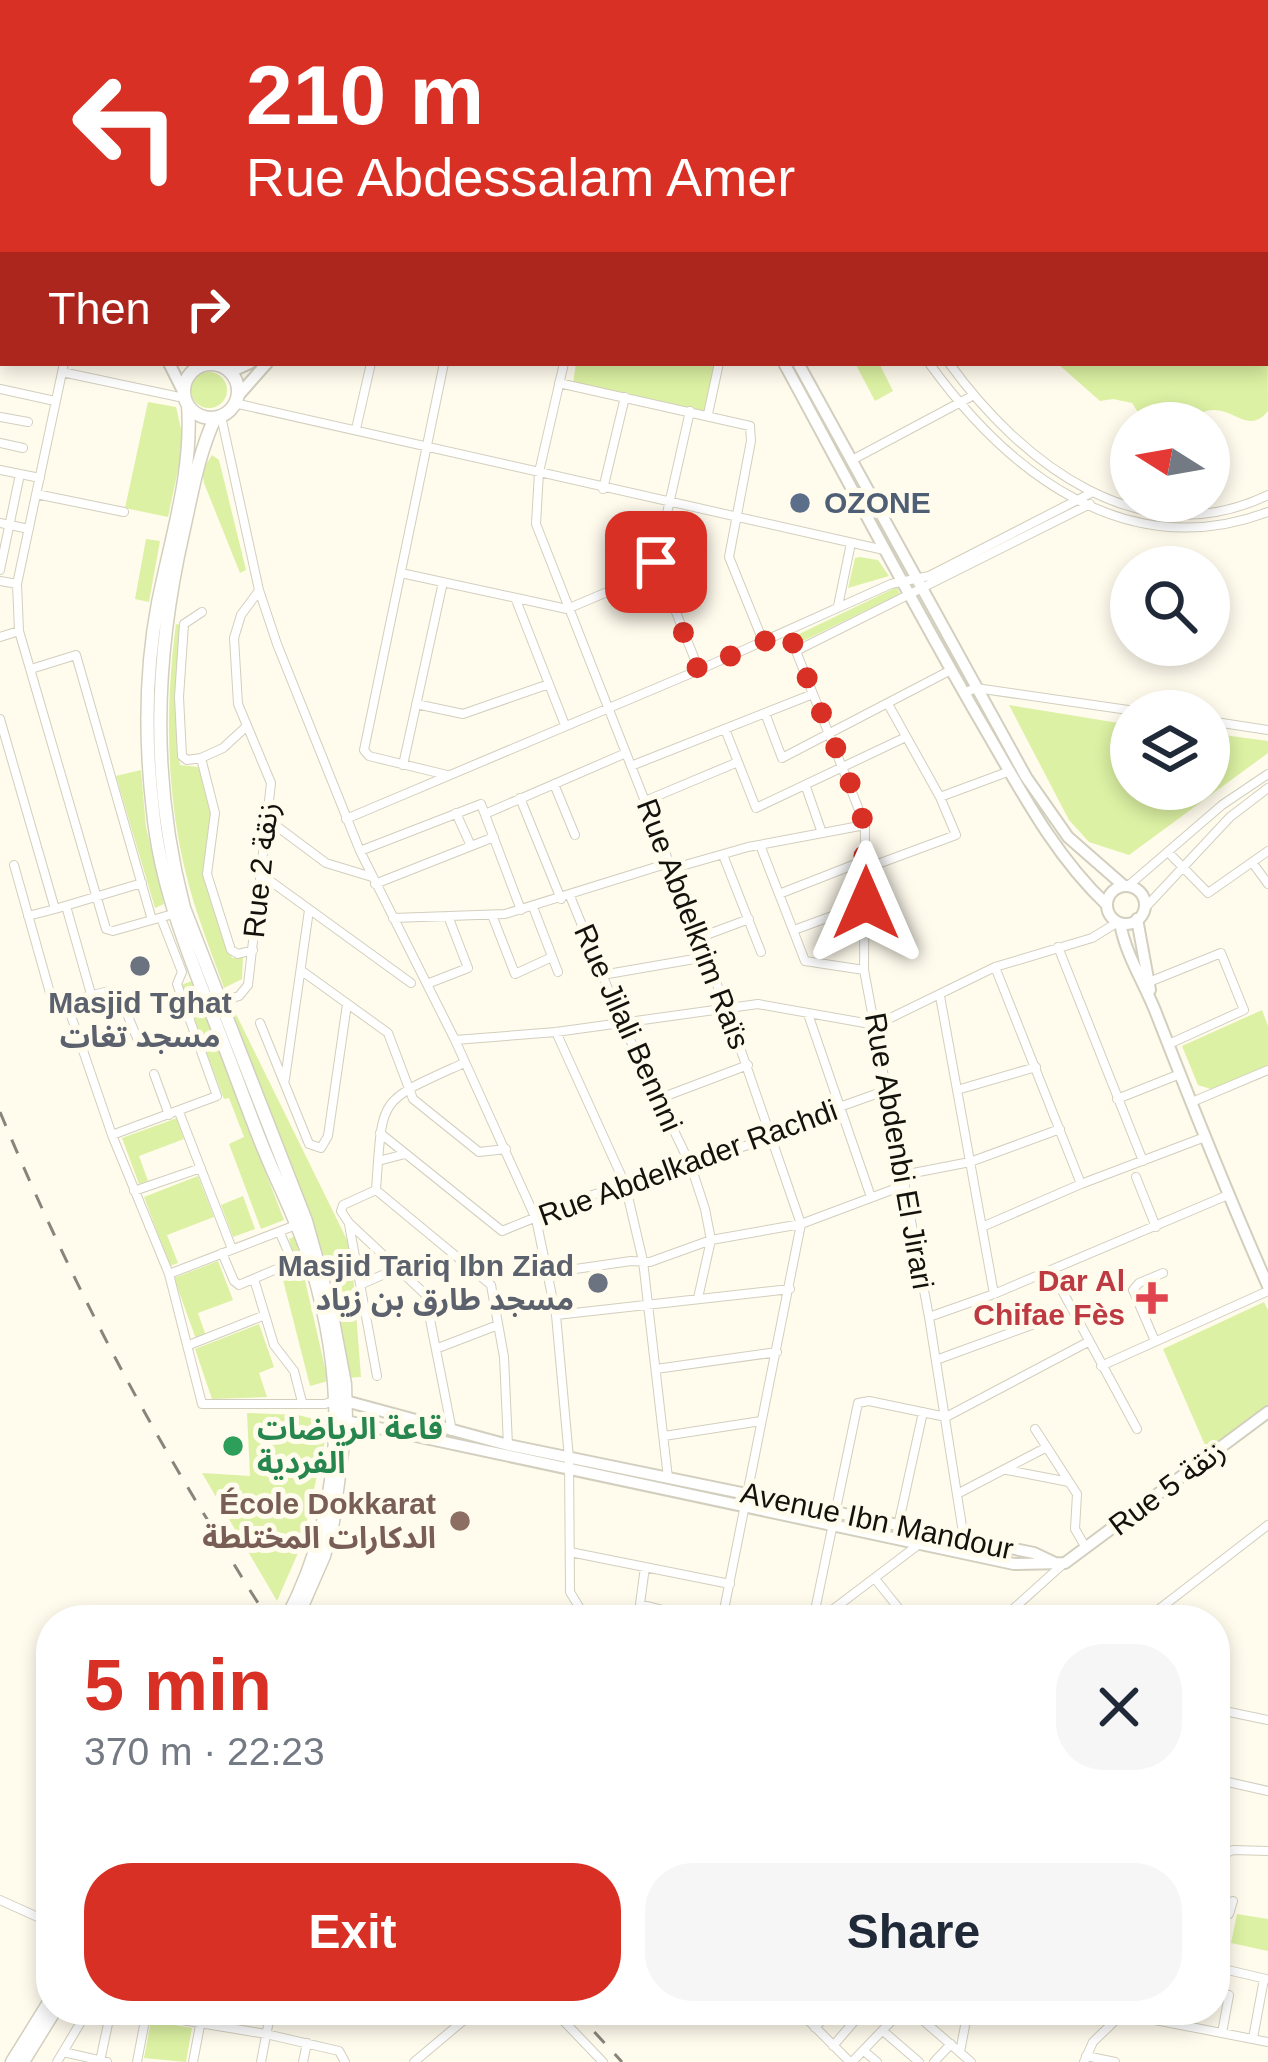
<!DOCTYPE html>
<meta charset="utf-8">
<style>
:root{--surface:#fff;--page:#f6f6f7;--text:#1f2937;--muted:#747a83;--accent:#d93025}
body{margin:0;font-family:Arial,"Noto Sans Arabic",sans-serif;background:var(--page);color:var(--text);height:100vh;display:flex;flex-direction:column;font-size:45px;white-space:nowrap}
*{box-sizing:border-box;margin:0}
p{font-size:39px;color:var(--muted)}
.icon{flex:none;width:66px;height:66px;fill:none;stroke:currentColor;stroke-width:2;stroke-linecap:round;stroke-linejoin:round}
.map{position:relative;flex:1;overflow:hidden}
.details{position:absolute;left:36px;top:1605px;width:1194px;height:420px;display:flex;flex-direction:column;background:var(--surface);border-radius:48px;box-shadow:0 6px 18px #0003}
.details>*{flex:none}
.top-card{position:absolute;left:0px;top:0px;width:1269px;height:366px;box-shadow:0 6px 18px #0003;background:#d93025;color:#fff;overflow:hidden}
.needle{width:78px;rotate:281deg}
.fabs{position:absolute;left:1110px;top:402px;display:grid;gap:24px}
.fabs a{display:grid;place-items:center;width:120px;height:120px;border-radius:50%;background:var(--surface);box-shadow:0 6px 18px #0003;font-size:60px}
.pin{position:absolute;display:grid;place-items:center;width:102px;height:102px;color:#fff;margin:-51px;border-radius:24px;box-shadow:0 6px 18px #0006}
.me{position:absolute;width:132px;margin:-66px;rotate:0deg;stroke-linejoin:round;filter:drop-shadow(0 0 9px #0008)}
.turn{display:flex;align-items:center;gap:42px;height:252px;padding:0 48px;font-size:54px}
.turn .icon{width:156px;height:156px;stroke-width:2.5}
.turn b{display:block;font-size:84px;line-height:102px}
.then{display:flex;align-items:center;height:114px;padding:0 48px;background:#0003;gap:24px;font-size:45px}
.round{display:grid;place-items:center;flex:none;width:126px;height:126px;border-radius:48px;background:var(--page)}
.headline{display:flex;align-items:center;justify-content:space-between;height:204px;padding:0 48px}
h1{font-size:72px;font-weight:700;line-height:90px;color:var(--accent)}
.button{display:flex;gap:24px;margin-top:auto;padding:24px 48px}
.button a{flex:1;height:138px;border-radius:48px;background:var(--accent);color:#fff;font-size:48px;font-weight:700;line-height:138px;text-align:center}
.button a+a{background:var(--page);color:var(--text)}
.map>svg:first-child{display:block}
.green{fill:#dcf1a3}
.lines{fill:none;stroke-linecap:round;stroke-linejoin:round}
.street-casing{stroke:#d3cfbe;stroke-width:10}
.secondary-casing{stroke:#d3cfbe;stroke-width:14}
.primary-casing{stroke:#d3cfbe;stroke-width:15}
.street{stroke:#fff;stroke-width:8}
.secondary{stroke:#fff;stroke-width:10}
.primary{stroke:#fff;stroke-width:12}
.rail{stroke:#88857b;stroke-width:3;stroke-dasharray:15 15;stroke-linecap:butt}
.route{stroke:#d93025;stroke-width:21;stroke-dasharray:0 37.8}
.service-dot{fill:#5c6f8a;stroke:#fffbed;stroke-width:4.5}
.worship-dot{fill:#6b7280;stroke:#fffbed;stroke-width:4.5}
.health-dot{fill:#e0444e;stroke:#fffbed;stroke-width:4.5}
.leisure-dot{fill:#2e9e5b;stroke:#fffbed;stroke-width:4.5}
.education-dot{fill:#8d6e63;stroke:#fffbed;stroke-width:4.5}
.labels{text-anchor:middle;stroke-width:10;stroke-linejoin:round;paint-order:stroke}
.service-label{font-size:30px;font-weight:bold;fill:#4e5e75;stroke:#fffbed;text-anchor:start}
.street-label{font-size:30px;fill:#14120c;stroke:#fffbed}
.worship-label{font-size:30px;font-weight:bold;fill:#5b616d;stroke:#fffbed}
.health-label{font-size:30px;font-weight:bold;fill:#be3a42;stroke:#fffbed;text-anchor:end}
.leisure-label{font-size:30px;font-weight:bold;fill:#27864d;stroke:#fffbed;text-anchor:start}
.education-label{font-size:30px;font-weight:bold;fill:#785e54;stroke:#fffbed;text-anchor:end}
</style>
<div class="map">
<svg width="1268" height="2062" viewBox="0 0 1268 2062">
<rect width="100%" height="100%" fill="#fffbed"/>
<path class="green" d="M1266,130L1268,411C1249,434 1236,410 1214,410C1201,410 1196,417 1186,421C1176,426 1157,423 1145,423L1132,403L1113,399L1100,401L1057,363H1266Z
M576,363H716L706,412L573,383Z
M855,363H879L893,391L875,401Z
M191 390a18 18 0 1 1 36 0a18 18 0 1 1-36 0Z
M148,402L176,407L184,442L168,517L125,508Z
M212,455L219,460L246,570L240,573L204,483L202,471Z
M146,539L160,541L149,602L135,599Z
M859,557L878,560L889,576L848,588L855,558Z
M897,587L900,594L801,642L797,635Z
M176,624L180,625L176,724L180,765L198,767L212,801L203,872L232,958H243L242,979L224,988C211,951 195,912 186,874C166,793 165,706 176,624Z
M1009,705L1131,725V789H1209V733L1268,741V753L1129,855L1089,842L1069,820Z
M141,770L146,827L164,904L155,908L116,776Z
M192,981L284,1220L261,1229L229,1144L244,1137L229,1098L224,1099L181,985Z
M1262,1010L1268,1026V1067L1214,1090L1198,1085L1182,1046Z
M235,1012L351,1248L361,1377L344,1378C332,1315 330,1235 291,1183L227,1015Z
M177,1118L184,1139L139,1156L148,1181L139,1184L122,1138Z
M198,1176L214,1217L167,1235L178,1263L170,1266L144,1197Z
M243,1196L255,1229L233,1237L221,1205Z
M295,1236L328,1381L310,1386L281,1272L296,1265L289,1239Z
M218,1261L233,1300L198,1313L206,1336L196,1339L174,1278Z
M1264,1302L1268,1310V1406L1208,1452L1163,1349Z
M259,1324L274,1367L259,1373L267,1397L212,1399L195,1349Z
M247,1413L298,1415L329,1423L301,1546L277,1601L202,1473L250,1476Z
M1237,1914L1268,1919V1951L1231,1943Z
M151,2021L192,2028L186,2062L144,2058Z"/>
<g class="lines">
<g class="street-casing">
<path id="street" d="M440,0L456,3
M580,0L582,3
M745,0L749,3
M805,0L806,3
M818,0V3
M1173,0L1175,3
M79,3L80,0
M161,3L162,0
M410,3L411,0
M612,3L613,0
M628,3L629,0
M1266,41L1268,39
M0,42L3,39
M1266,117L1268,120
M0,296L3,295
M0,317H3
M64,363L17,584L19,631L106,929L113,931L173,914
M444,363L364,750L369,756L447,775
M564,363L539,472L536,524L727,1010L801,1224L722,1620
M929,363C1009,474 1127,565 1268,512
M949,363C1022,464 1141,556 1268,495
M62,372L184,398
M559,383L750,426L751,441L729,557L763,641
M0,389L55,401
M234,403L884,550
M690,411L656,562L699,670
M708,414L719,363
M221,416L259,590L277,644L360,851L455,1040L536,1219L556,1315L569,1458L570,1592L587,1620
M0,417L28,422
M356,429L371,363
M0,443L23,448
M852,460L974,395
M0,470L40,478
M603,489L625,397
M36,494L124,512
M0,523L29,529
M0,570L20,474
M401,573L567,609L659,570
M0,581L17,584
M516,600L565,725
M838,606L851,543
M788,631L865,825L864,970L929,1317L964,1539
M0,637L19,631
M796,651L1090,504
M31,669L76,655L152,920
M964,693L976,688L1135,711
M416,704L463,714L549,684
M765,713L782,758L951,670
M0,719L55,909L142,883
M1209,721L1268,730
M247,726L223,748L201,758L215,813L207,874L231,950L238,954L253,950
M725,729L756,808L906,737
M201,758L187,760L182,756L179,697L184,624L202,612
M403,765L443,582
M631,766L813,694
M554,784L575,835
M806,787L822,833
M940,797L1010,771
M520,798L561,899
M645,801L738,762
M456,813L471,846
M485,814L626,753
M267,819L326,863L372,877
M346,819L699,670L891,584L929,576L1091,493
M760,845L805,961L864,970
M360,851L481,804L521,910
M1168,852L1208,893L1268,851
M723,855L761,952
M1252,862L1268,884
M14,865L52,1000L60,1003L109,991L115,1004H123L137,1038
M867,868L956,835L940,797L888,704
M671,869L748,847L865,825
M262,875L411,983
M375,884L494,837
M1128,886L1222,805L1268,774
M779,894L866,860
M570,896L622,1023L691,1166L705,1209L711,1240L698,1298
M66,906L91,994
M533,907L558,972
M1144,909L1230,817L1268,788
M492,915L515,974L552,957
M28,916L55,909
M393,918L505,914L669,863
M794,930L865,904
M698,938L749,919
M1058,947L1143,1161
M995,967L1081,1184
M302,971L388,1033L413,1099L479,1152L506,1149
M602,975L706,957
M1149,982L1221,953L1244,1010L1169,1044
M427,984L468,968L448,916
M940,996L994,1294
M66,1001L112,1135L169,1274L202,1404H325L333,1401
M219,1002L239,996L248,985L271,783L238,704L234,638L241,615L258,592
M808,1014L871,1197
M260,1023L309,1144L321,1148L328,1136L347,1004
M556,1032L625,1184L643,1261L668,1478
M455,1040L556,1032L758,1004L876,1025L995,967L1092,938L1118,922
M154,1074L169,1115
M285,1079L309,910
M957,1090L1036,1067
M658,1099L748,1065
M1117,1099L1180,1074
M1192,1102L1268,1070
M179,1112L232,1249
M380,1133L502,1231L583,1198L773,1137L792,1124L887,1090
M112,1135L217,1096L177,984L182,972L161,918
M378,1161L405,1154
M903,1175L970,1162L1060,1129
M1136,1177L1156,1227
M376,1190L491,1285L504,1357L508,1445
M376,1190L343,1205L341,1211L349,1223L425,1294L452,1431
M376,1190C383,1095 376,1103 464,1063
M134,1191L201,1168
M349,1224L377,1376
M982,1227L1081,1184L1205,1137
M222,1253L234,1281L239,1285L286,1265L289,1254L280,1233
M1051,1270L1137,1429
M548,1273L631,1261L650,1262L711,1240L801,1224L905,1185
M169,1274L296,1225
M254,1279L274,1345L294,1371L302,1402
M362,1284L396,1269
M556,1315L790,1289
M929,1317L994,1294L1228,1195
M1155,1341L1133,1290L1139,1283L1163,1273
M189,1345L265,1315
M438,1348L498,1325
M936,1360L1037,1323
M1101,1366L1268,1291
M656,1369L777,1352
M1035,1429L1077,1494L1075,1529L1086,1548
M664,1436L761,1421
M1007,1470L1069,1482
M959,1493L1047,1447
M898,1526L923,1412
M570,1552L730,1584
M645,1567L640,1604L701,1620
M876,1580L908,1620
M813,1620L858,1403L869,1401L946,1417L1088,1342
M819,1620L918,1545
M1001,1620L1062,1565
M1145,1620L1268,1525
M1215,1709L1268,1720
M1215,1779L1268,1791
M1215,1858L1233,1850L1268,1851
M0,1900L51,1923
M1215,1919L1229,1914L1233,1901
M1215,1967L1266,1979
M121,2010L266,2034L339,2051L345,2062
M553,2010L603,2062
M798,2010L850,2062
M911,2010L971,2062
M1124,2014L1268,2042
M815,2028L830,2010
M883,2031L919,2062
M1222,2033L1229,1995
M1253,2038L1264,1979
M833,2046L864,2010
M864,2051L877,2062
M63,2052L107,2062
M960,2052L968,2010
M1086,2056L1115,2062
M100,2061L111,2010
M57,2062L88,2010
M137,2062L147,2010
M193,2062L203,2010
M261,2062L271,2010
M303,2062L307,2043
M414,2062L476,2010
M852,2062L902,2010
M934,2062L951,2044
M1084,2062L1093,2042L1125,2011"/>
</g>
<g class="secondary-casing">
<path id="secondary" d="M942,3L951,0
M979,3L988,0
M0,96L3,100
M0,115L3,118
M169,363L184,393
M196,363L199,366
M784,363C848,481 911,601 978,717C1017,783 1051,852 1107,905
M798,363L1026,777L1068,837L1124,886
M230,372L250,363
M237,397L267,363
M1107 905a19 19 0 1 1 38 0a19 19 0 1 1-38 0Z
M1137,919L1150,990
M1120,923C1126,957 1146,985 1158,1018C1193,1108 1229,1198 1268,1286
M338,1399L508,1445L1034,1553L1053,1562
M341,1420L1014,1564L1065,1563L1268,1412"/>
</g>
<g class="primary-casing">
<path id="primary" d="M288,3L289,0
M298,3V0
M184 391a27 27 0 1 1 54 0a27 27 0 1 1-54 0Z
M188,405C193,472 171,537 158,603C145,671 145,743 153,811C160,882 185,946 211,1012C228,1054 243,1097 260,1140C274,1176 293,1212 306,1249C348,1375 348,1501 286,1620
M215,418C198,455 192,493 183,533C154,660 151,782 184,908L306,1221L331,1310L345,1384L346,1421L333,1522L324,1556L296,1620
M12,2062L51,1999
M23,2062L55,2010"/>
</g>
<use href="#street" class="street"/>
<use href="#secondary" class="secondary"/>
<use href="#primary" class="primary"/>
<path class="rail" d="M0,1112C58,1251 124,1383 202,1511C225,1547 245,1586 270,1620
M574,2010L622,2062"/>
</g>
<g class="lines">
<path class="route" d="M656,562L698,670L788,631L862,812L866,903"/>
</g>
<circle class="service-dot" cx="800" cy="503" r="12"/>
<g class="worship-dot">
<circle cx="140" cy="966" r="12"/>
<circle cx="598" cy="1283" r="12"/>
</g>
<path class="health-dot" d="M1146 1280h12v12h12v12h-12v12h-12v-12h-12v-12h12z"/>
<circle class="leisure-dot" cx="233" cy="1446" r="12"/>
<circle class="education-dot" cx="460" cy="1521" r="12"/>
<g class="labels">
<g class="service-label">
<text x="824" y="513">OZONE</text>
</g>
<g class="street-label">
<text transform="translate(261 870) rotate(-84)" y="10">Rue 2 زنقة</text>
<text transform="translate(693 924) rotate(69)" y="10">Rue Abdelkrim Raïs</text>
<text transform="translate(628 1028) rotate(66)" y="10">Rue Jilali Bennni</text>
<text transform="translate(899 1151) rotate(80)" y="10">Rue Abdenbi El Jirari</text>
<text transform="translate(688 1163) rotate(-20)" y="10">Rue Abdelkader Rachdi</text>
<text transform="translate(1167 1488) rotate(-37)" y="10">Rue 5 زنقة</text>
<text transform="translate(877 1521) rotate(12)" y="10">Avenue Ibn Mandour</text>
</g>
<g class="worship-label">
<text x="140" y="1013">Masjid Tghat<tspan x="140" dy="34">مسجد تغات</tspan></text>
<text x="574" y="1276" text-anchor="end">Masjid Tariq Ibn Ziad<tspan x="574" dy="34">مسجد طارق بن زياد</tspan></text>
</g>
<g class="health-label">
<text x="1125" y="1291">Dar Al<tspan x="1125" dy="34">Chifae Fès</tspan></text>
</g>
<g class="leisure-label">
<text x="257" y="1439">قاعة الرياضات<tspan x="257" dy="34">الفردية</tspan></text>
</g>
<g class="education-label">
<text x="436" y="1514">École Dokkarat<tspan x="436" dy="34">الدكارات المختلطة</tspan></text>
</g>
</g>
</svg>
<div class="fabs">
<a><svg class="needle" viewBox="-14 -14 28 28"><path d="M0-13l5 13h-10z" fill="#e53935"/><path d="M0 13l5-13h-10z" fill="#747a83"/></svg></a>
<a><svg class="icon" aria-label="search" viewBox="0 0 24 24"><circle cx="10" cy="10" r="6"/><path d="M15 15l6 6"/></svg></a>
<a><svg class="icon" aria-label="layers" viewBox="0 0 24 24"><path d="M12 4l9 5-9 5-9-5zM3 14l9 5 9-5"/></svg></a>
</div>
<div class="pin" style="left:656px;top:562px;background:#d93025"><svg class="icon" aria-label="arrive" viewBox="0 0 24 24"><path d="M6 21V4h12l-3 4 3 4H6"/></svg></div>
<svg class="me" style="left:866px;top:903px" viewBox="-20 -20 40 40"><path d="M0-17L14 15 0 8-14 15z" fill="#d93025" stroke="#fff" stroke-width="4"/></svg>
<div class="top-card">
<div class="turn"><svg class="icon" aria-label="left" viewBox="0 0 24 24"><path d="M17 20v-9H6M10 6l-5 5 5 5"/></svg><div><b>210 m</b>Rue Abdessalam Amer</div></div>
<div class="then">Then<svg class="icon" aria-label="right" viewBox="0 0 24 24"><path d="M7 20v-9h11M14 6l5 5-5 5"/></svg></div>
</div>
<section class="details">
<div class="headline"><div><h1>5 min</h1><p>370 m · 22:23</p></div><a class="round"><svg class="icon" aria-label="close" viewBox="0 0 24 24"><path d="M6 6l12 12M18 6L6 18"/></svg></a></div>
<div class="button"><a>Exit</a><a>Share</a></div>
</section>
</div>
